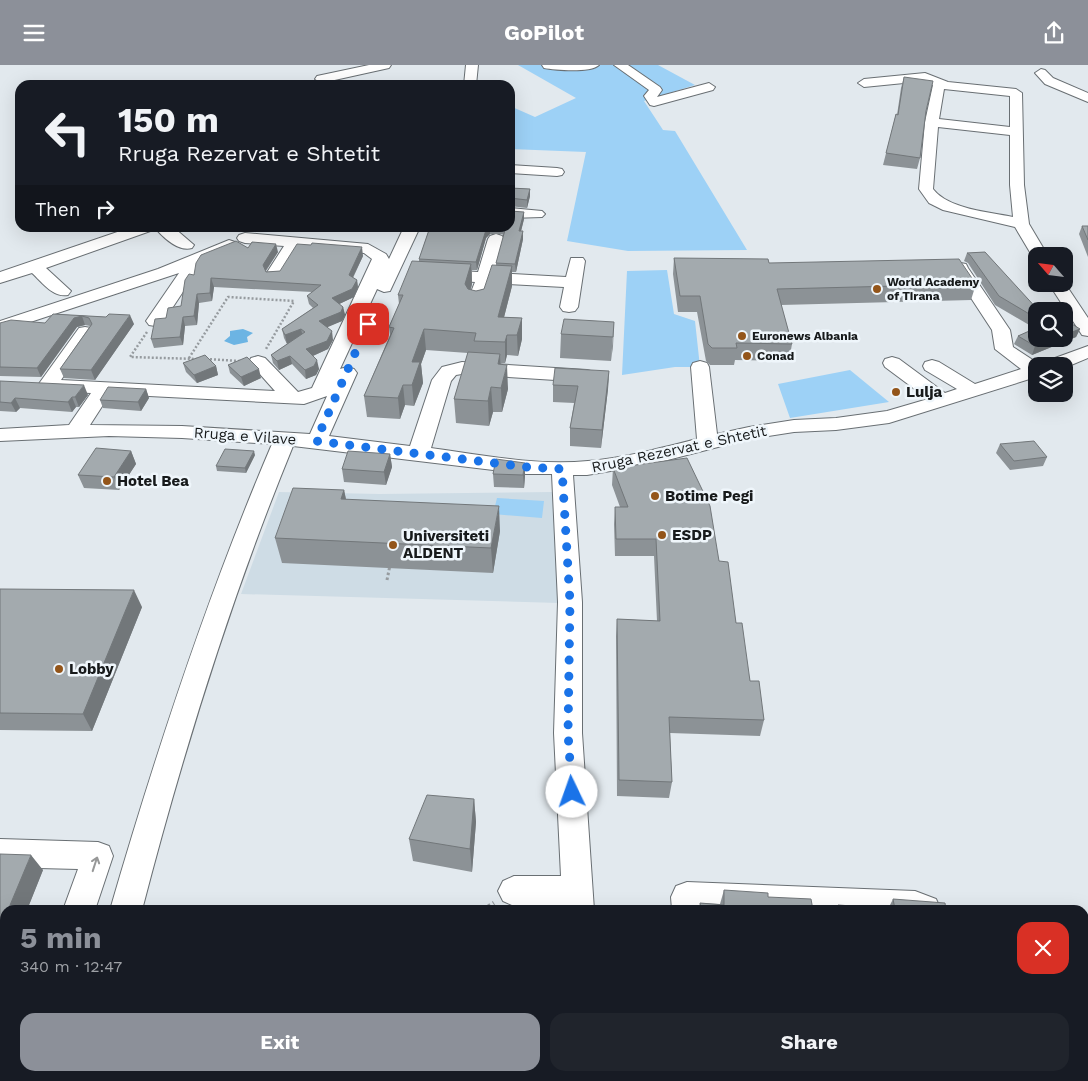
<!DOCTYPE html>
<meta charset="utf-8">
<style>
:root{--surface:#171b24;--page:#20242c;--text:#f1f3f6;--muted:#9ea1a6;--accent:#8c9099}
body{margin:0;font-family:"Work Sans",sans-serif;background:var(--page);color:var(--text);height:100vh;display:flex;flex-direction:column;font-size:19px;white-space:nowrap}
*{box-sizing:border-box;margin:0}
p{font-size:16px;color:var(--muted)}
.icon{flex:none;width:28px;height:28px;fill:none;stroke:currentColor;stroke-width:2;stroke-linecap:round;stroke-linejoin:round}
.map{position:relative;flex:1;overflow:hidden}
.side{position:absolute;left:0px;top:840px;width:1089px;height:176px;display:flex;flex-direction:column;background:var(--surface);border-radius:15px 15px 0 0;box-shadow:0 5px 20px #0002}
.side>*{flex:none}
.top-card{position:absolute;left:15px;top:15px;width:500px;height:152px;border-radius:15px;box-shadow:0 5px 20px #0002;background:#171b24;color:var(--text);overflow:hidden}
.needle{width:32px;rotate:298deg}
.controls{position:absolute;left:1028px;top:182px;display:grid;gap:10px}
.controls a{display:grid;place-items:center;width:45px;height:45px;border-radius:10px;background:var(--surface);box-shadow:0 5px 20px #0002;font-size:25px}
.pin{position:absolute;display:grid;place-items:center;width:42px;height:42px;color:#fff;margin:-21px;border-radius:10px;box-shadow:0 2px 8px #0006}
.me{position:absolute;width:55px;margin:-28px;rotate:357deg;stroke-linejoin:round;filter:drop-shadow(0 0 4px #0008)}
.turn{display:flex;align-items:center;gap:18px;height:105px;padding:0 20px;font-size:22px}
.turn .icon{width:65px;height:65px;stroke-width:2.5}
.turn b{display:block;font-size:35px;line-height:42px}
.then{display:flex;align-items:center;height:48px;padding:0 20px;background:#0003;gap:10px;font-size:19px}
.round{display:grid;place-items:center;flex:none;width:52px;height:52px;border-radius:15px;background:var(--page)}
.summary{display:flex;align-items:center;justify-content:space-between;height:85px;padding:0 20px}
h1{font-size:30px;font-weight:700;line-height:38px;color:var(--accent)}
.action{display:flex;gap:10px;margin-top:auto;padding:10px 20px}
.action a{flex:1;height:58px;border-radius:15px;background:var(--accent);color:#fff;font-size:20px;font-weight:700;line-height:58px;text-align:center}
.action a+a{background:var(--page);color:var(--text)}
header{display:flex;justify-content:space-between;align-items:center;height:65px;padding:0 20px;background:var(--accent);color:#fff;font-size:22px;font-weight:700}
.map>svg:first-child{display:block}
.built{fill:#cedce5}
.green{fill:#9dd1f6}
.water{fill:#6cb4e3}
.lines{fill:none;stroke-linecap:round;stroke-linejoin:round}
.minor-casing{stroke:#696f73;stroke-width:2}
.path-far2{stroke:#969b9f;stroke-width:2.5;stroke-dasharray:2 2;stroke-linecap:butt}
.path-far1{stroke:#969b9f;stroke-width:3;stroke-dasharray:2.5 2.5;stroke-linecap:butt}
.path{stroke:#969b9f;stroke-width:4.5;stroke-dasharray:3 3;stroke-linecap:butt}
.minor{fill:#fff;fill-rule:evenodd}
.wall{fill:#8c9296;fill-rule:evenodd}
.shaded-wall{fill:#72777a}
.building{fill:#a3aaae;stroke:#72777a}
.oneway{stroke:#979898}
.route{stroke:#1a73e8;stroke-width:9;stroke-dasharray:0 16.2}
.poi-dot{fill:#93551a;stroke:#eff6fb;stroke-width:2}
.labels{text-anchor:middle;stroke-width:5;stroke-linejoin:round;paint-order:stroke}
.far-poi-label{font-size:12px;font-weight:bold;fill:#171a1b;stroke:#eff6fb;text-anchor:start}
.poi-label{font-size:15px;font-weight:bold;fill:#171a1b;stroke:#eff6fb;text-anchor:start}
.street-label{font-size:15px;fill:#171a1b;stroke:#eff6fb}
</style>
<header><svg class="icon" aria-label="menu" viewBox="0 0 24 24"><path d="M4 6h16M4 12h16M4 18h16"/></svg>GoPilot<svg class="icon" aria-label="share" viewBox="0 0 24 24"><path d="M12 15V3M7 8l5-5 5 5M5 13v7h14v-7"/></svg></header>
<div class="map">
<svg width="1088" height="1016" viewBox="0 0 1088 1016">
<rect width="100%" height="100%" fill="#e2e9ee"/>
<path class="built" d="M279,427L380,429L553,427L559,538L241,529Z"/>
<path class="green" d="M518,0H658L695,20L644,36L663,65L675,66L747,185L628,186L567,176L586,87L510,84V41L535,52L576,33Z
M667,205L674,249L695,256L700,302H675L622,310L627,206Z
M850,305L889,337L790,353L778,319Z
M497,433L544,436L542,453L493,449Z"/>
<path class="water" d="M243,264L253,268L247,272L248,277L234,280L224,276L230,271V266Z"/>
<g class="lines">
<g class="minor-casing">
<path id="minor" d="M369,0H391L389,3L321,18L315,14L317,11Z
M466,0H478L476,20H464Z
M542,0H599C591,8 555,5 544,3Z
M614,0H628L660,22L662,25L657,32L709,18L715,22L713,25L654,41L650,40L644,31L649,25Z
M1041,4L1045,5L1053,13L1088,28V37L1045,19L1035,8Z
M925,8L948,17L1016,24L1022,28L1024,120L1029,159L1048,191H1036V195L1034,194L1015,162L943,145L929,138L919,124L925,57L933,20L924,16L864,22L858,18L864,14ZM944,24L1010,31V62L939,54ZM938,62L1010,70V120L1013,152C989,147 948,144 933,124Z
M510,100L557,103L562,104L564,107L562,110L557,111L510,108Z
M510,143L542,146L545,149L542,152L510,153Z
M132,162H173L194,180L192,183C179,187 164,173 156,164L46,203L71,226L68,230C53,233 42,217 32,208L0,218V207Z
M404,162H420L390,226L384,227L377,224L340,304L347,302L354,304L357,308L329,371L410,381L432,315L442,302L462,297L587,305L594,307L597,311L594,315L587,317L462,309L456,310L451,316L431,383C481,390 537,401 588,396C625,393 661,383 697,374L691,302L693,298L700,296L707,298L709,302L717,369L749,362L794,355L836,353L887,346L928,334L885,302L883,298L885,294L892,292L899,294L945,328L957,324L925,305L923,301L925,297L932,295L939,297L975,319L1021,304L995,284L992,265L954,207L949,206L947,202L949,198L955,197L966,199L968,203L1010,265L1013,282L1042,301H1036V312L889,358L836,365L794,367L749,374L652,399L587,410H573L582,537V668L594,845H562V841H514L503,836L498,826L503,816L514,811H561L554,668L558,537L552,409H526L293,381C231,532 183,687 142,845H110C156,687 207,531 272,379L182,373L109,371L0,376V364L69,360L91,328L48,326L41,324L38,320L79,263L85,262L91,263L94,267L61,315L275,326L249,297L251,293L258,291L265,293L298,327L312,323L372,194L364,188L299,183L280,213H268L266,209L284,181L245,178L239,176L237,173L239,170L245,168L368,179L386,189L389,194ZM110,329L304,339L327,331L310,369L182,361L90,360Z
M496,169L502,171L504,174L494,208L566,212L571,193H583L585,196L578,242L575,246L569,247L563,246L560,242L564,222L491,218L486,231L480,232L474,231L471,227L475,217L434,214L432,210L434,206L440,205L478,207L488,174L490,171Z
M229,175L235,177L237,180L235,183L202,198L161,260L155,261L149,260L146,256L179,208L0,267V256L158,204Z
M1064,217L1088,253V271L1082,270L1049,219H1064Z
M1088,281V293L1064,303L1042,301L1044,297Z
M0,774L98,777L109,781L113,791L95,845H63L78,804L0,802Z
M687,817L915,826L936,834L941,845H672L671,832L676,821Z
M0,882H5V914H0Z
M96,1011L94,1016H62L60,1012Z
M568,1011H604V1016H568Z"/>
</g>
<path class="path-far2" d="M147,267L130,292L197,294
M189,293L228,232L294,236L266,284
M206,294L240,296"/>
<path class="path-far1" d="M387,515L390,500"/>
<path class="path" d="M483,845L494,838"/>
<use href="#minor" class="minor"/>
</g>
<path class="wall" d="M904,12L926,46L920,93L917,104L883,100L896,49L897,50L901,23Z
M510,123L530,124V131L527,143L510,141Z
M524,147V154L521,166L523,174L516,207H512V221L504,252L522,253V274L518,291L507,290L505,298H501L508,324L502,347H493L489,361L456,358L454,334L468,288L426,285L421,299L423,318L414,341L405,340L400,354L367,352L364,331L390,270L389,262L399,239L398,230L419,197V194L430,162H510ZM490,169H502L504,171L496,198V200L484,224L476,226L471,225L472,219V205H477L486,173Z
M1082,161H1088V192L1079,169Z
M248,183L278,187L266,206V207L280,206L363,191L353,213L357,215L358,223L354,232L339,239L343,242L345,250L342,256L326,262L333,275L328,284L313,291L319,304L316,310L306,314L292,299L279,305L273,298L271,290L287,279L284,273L282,264L313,243L309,239L307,231L312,227L214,222L212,236L199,238L197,260L185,261L183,280L154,283L151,274L166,253L181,241L194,210Z
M985,187L1036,246V274L1080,264L1076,272L1032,290L1014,279L1018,271L1036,264L995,240L968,198L964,196L967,188Z
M674,193L769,198L976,219L971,235L781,240L792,279L789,296L735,295L734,300H710L706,296L697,247H678L673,209Z
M53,249L106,252L134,259L95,315L64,313L60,304L90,261L85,260L77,262L41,312L0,311V258H45Z
M614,257L611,296L560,293L561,269Z
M183,298L216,301L218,310L197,318L186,307Z
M228,300L261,313L244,321L230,308Z
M609,306L608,324L601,383L570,381V363L574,338L553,337V320Z
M0,316L88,330L79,342H76L72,347L20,343L16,347L0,346Z
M146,324L149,333L141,346L103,343L100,335Z
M1000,379L1047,392L1043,401L1010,405L996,388Z
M131,386L136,399L119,425L84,423L78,410Z
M390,389L392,402L386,420L344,417L342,404Z
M255,390L246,408L217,406L216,401Z
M496,394L525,411L524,423L494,422L493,409Z
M613,403L719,496L736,558L750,616L764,655L760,671L670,668L672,717L669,733L617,731L616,571L617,554L657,556L654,491H615L614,459L615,442H620L612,420Z
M344,425L346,434L500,466L493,508L282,498L275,473Z
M0,524L142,542L92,666L0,665Z
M474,734L476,757L472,807L413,796L409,774Z
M0,789L43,805L27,845H5V885L0,881Z
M724,825L768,832L813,845H699L700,838L720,839Z
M893,834L946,845H836L838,840L888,844Z"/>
<path class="shaded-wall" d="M530,124V131L527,143V135Z
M524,147V154L519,174V166Z
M488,162H490V169L486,173L477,205L476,197L486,165Z
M523,166V174L516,207L515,199Z
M276,179L278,187L264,208L263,200Z
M362,182L363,191L350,218L349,210Z
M471,199L472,219L466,238L465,219Z
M512,201V221L499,272L498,252Z
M211,213L214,222L212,236L210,228Z
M357,215L358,223L354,232L333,242L332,233Z
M197,229L199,238L197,260L194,251Z
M343,242L345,250L342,256L321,265L319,256Z
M130,250L134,259L95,315L91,305Z
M82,251L85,260L77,262L41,312L37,303L74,253Z
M183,252L185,261L183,280L180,272Z
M522,253V274L518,291L517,270Z
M614,257L613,281L611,296L613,272Z
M301,264L303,272L287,279L285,270Z
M424,264L426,285L421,299L423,318L414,341L412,320V297Z
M1080,264L1076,272L1032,290L1035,281L1054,274H1064V270Z
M332,266L333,275L328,284L308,293L306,284Z
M507,270V290L505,298V277Z
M500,289L501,313L499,323L498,299Z
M290,291L292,299L279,305L277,296Z
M317,295L319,304L316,310L306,314L305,305Z
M507,300L508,324L502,347L501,323Z
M216,301L218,310L197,318L194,310Z
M259,304L261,313L244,321L241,312Z
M609,306L608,324L601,383L602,365Z
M84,320L88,330L79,342L75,332Z
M403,320L405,340L400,354L398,333Z
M491,322L493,347L489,361L488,336Z
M146,324L149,333L141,346L138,337Z
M72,332L76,342L72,347L68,337Z
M15,333L20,343L16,347L11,338Z
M131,386L136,399L119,425L114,412Z
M254,386L255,390L246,408L245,403Z
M390,389L392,402L386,420L384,407Z
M525,398V411L524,423L523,410Z
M344,425L349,450L341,434Z
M499,441L500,466L493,508L491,483Z
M134,525L142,542L92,666L83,649Z
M474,734L476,757L472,807L470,784Z
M31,790L43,805L27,845H8Z
M5,853V881L0,876V866Z"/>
<path class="building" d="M904,12L933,16L926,46L920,93L886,88L896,49L898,50Z
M510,123L530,124L527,135L510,133Z
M510,146L524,147L519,166H523L515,199L496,198L505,165L503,162H510Z
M1082,161H1088V175Z
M430,162H488L486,165L476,197L419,194Z
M236,176L248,183L252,177L276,179L263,200L266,207L280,206L297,179L311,180L312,178L362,182L349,210L357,215L352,224L332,233L343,242L341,247L319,256L332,266L327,276L306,284L317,295L314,301L305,305L290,291L277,296L271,290L305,267L301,264L285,270L282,264L318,240L307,231L321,220L211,213L210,228L197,229L194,251L183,252L180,272L151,274L155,254L166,253L168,243L181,241L185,215L189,209L194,210L196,198L201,190Z
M985,187L1039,246H1036V253L999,231L970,190L967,188Z
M674,193L768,194L769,198L959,194L976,219L777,224L792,279L736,278L737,283H712L708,279L700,231H680Z
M412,196L471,199L465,219L468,224L476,226L484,224L492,200L512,201L498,252L522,253L517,270H507L505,277L474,276L476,268L424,264L412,297H420L412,320H403L398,333L364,331L394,263L389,262L403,230H398Z
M53,249L106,252L109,249L130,250L91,305L60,304L92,259L89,253L82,251L74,253L37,303L0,302V258L11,255L45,258Z
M564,254L614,257L613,272L561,269Z
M1064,254L1080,264L1064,270Z
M1036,263V274H1054L1035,281L1018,271Z
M468,287L500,289L498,299L507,300L501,323L491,322L488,336L454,334Z
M205,290L216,301L194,310L183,298Z
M247,292L259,304L241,312L228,300Z
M555,303L609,306L602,365L570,363L578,321L553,320Z
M0,316L84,320L75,332H72L68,337L15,333L11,338L0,337Z
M108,322L146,324L138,337L100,335Z
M1034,376L1047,392L1014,396L1000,379Z
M96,383L131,386L114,412L78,410Z
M225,384L254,386L245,403L216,401Z
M348,386L390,389L384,407L342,404Z
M687,393L710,441L719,496L728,497L736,558H742L750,616H759L764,655L669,652L672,717L619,715L617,554L660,556L656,474H616L615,442H628L613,403Z
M496,394L525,398L523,410L493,409Z
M293,423L344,425L341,434L499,441L491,483L275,473Z
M0,524L134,525L83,649L0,648Z
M427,730L474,734L470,784L409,774Z
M0,789L31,790L8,845H5V853L0,866Z
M724,825L768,828V832L811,834L813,845H701L700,838L724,840Z
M893,834L945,838L946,845H838V840L895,844Z"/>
<defs><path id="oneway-shaft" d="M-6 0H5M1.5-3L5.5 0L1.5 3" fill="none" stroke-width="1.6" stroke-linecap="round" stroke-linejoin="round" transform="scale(1.25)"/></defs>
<use class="oneway" href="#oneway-shaft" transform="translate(95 799) rotate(-72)"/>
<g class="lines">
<path class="route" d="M368,259L316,376L526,402L562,404L570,537L568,668L572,727"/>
</g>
<g class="poi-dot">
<circle cx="877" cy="224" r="5"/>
<circle cx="742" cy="271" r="5"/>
<circle cx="747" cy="291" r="5"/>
<circle cx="896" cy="327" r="5"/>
<circle cx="107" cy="416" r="5"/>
<circle cx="655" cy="431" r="5"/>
<circle cx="662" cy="470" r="5"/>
<circle cx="393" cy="480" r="5"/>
<circle cx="59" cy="604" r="5"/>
</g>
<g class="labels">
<g class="far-poi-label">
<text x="887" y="221">World Academy<tspan x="887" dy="14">of Tirana</tspan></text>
<text x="752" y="275">Euronews Albania</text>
<text x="757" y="295">Conad</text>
</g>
<g class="poi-label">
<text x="906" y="332">Lulja</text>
<text x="117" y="421">Hotel Bea</text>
<text x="665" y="436">Botime Pegi</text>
<text x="672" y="475">ESDP</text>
<text x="403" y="476">Universiteti<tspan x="403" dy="17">ALDENT</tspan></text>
<text x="69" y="609">Lobby</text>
</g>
<g class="street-label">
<text transform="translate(245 371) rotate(4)" y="5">Rruga e Vilave</text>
<text transform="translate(679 384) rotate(-12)" y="5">Rruga Rezervat e Shtetit</text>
</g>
</g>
</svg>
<div class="controls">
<a><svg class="needle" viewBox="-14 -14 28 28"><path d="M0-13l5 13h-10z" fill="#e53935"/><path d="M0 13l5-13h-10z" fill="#9ea1a6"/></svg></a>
<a><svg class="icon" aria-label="search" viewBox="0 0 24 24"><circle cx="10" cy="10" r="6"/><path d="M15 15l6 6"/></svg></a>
<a><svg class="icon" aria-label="layers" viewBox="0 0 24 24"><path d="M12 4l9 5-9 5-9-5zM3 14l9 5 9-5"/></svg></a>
</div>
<div class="pin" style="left:368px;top:259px;background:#d93025"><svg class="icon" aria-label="arrive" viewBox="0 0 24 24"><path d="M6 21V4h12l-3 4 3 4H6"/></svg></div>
<svg class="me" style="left:572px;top:727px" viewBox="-20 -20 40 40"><circle r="19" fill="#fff"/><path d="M0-13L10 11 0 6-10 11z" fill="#1a73e8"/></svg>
<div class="top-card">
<div class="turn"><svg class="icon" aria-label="left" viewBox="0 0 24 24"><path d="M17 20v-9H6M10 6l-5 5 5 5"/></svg><div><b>150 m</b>Rruga Rezervat e Shtetit</div></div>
<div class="then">Then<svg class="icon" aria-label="right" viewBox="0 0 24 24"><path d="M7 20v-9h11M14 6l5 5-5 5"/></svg></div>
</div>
<section class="side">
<div class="summary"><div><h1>5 min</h1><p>340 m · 12:47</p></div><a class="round" style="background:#d93025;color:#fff"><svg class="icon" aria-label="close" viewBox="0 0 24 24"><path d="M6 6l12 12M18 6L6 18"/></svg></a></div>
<div class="action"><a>Exit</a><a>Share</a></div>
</section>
</div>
